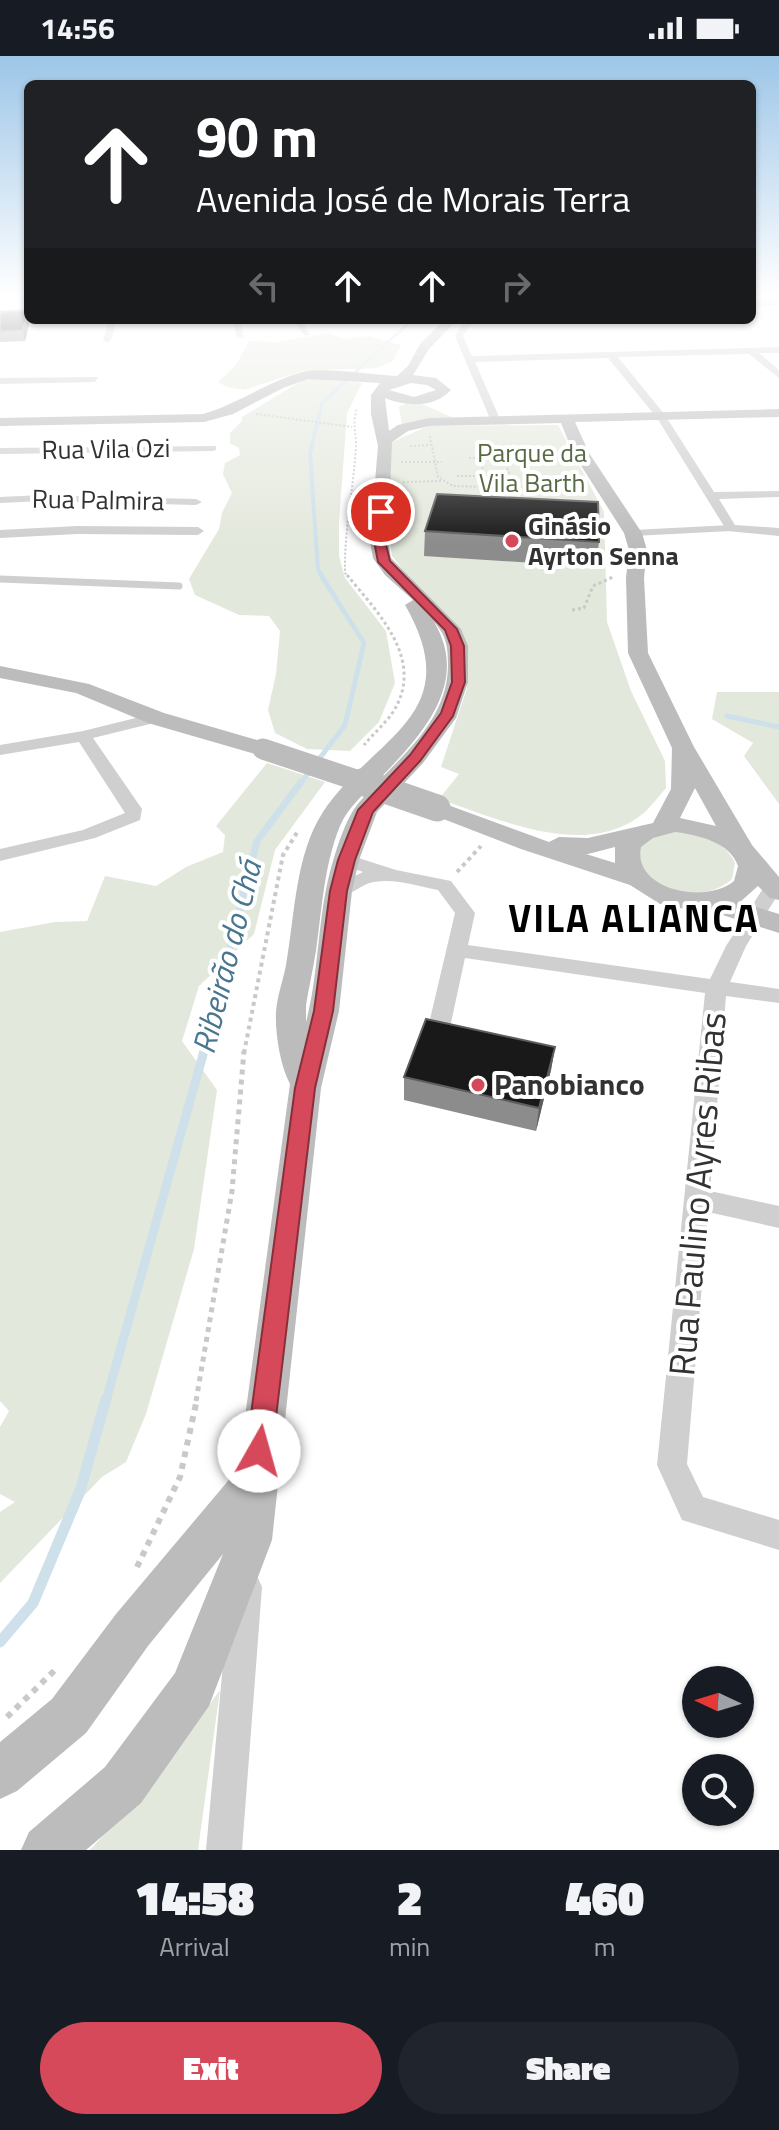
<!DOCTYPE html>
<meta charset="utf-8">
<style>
:root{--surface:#171b24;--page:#20242c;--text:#f1f3f6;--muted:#9ea1a6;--accent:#d5495a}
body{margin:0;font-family:"Titillium Web",sans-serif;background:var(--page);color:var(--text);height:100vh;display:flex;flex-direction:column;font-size:30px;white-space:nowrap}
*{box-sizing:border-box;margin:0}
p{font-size:26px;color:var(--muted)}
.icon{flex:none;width:44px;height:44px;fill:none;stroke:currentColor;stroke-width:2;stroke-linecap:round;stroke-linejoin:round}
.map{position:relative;height:1794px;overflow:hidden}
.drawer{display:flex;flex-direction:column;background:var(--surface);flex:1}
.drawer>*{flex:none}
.top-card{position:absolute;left:24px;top:24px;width:732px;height:244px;border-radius:12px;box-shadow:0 2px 6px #0004;background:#202124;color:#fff;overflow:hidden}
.needle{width:52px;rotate:274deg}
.tools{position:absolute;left:682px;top:1610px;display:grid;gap:16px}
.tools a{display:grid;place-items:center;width:72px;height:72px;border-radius:50%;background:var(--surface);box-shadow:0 2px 6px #0004;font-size:40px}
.pin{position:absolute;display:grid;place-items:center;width:68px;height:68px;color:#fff;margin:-34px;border:4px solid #fff;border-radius:50%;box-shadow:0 2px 8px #0007}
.me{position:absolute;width:88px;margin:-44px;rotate:7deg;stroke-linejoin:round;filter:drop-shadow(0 0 6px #0008)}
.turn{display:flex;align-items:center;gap:28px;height:168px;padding:0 40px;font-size:36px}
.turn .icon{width:104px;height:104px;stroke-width:2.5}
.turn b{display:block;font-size:56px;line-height:68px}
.lanes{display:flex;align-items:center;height:76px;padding:0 40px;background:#0003;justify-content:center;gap:40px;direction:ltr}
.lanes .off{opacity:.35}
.eta{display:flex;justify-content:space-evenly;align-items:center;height:136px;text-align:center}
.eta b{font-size:48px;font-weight:800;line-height:56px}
.primary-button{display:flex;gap:16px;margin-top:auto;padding:16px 40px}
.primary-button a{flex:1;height:92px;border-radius:48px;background:var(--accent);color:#fff;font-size:32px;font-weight:800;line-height:92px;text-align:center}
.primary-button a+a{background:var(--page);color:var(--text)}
.status{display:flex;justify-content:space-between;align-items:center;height:56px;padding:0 40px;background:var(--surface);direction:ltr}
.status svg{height:22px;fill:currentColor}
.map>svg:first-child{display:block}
.green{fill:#e3e8dc}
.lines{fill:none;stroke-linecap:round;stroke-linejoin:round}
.stream-far5{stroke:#cee0e9;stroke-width:3}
.stream-far4{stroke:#cee0e9;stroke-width:4}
.stream-far3{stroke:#cee0e9;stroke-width:5}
.stream-far2{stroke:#cee0e9;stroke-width:7}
.stream-far1{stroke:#cee0e9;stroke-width:9}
.stream{stroke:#cee0e9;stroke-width:11}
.path-far4{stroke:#c9c9c9;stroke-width:2;stroke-dasharray:2 2;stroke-linecap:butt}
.path-far3{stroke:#c9c9c9;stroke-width:3;stroke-dasharray:3 3;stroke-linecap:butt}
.path-far2{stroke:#c9c9c9;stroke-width:4;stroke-dasharray:4 4;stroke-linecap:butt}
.path-far1{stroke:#c9c9c9;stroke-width:5;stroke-dasharray:5 5;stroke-linecap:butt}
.path{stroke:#c9c9c9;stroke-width:6;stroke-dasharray:6 6;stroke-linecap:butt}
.service-far1{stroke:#cfcfcf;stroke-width:6}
.service{stroke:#cfcfcf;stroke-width:7}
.minor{fill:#cfcfcf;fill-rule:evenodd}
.secondary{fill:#bcbcbc;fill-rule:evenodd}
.secondary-bridge-far1{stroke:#bcbcbc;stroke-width:21}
.secondary-bridge{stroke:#bcbcbc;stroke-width:27}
.wall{fill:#8c8c8c}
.shaded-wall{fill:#5e5e5e}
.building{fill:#191919;stroke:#5e5e5e;stroke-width:2}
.route{fill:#d5495a;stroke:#8a2f3a;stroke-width:2}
.poi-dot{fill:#d5495a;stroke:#fff;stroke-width:3}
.labels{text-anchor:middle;stroke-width:8;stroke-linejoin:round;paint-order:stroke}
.far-street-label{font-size:26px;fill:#323232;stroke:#fff}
.far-park-label{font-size:26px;fill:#586a43;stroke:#fff}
.far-poi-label{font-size:26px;font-weight:bold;fill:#323232;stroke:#fff;text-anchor:start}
.poi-label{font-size:30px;font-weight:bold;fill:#323232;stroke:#fff;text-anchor:start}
.water-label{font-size:32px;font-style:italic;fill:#47768e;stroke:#fff}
.near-street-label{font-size:36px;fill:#323232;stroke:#fff}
.district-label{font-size:38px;font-weight:bold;letter-spacing:2px;fill:#000;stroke:#fff}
</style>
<div class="status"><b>14:56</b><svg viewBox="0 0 49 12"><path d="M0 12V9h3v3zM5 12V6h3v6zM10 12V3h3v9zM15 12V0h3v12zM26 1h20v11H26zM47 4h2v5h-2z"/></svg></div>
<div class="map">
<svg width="779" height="1794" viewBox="0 0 779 1794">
<rect width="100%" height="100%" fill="#fff"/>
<path class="green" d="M328,277L344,283L368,280L401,289L393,305L377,312L302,315L244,334L227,331L218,326L236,309L249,285L277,286Z
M306,322L362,327L347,357L339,466V500L345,522L386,575L395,627L379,666L350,695L307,693L275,677L268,654L276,618L280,575L269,560L239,559L195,539L189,523L219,473L222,457L232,437L223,418L225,407L240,399L239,392L230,387V377L242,365V361Z
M409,346L422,348L456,363L402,369L399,351Z
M558,369L604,456L607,566L631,635L665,705L666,732C659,740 653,748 646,755C589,806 499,763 439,743L459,718L441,711L467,632V597L392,500L385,449L390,387L428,370Z
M717,636H779V748L744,700L753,687L712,663Z
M267,707L325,726L275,794L254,878L199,930L182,985L217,1034L194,1193L146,1358L126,1406L102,1421L0,1527V1456L15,1446L0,1438V1371L9,1355L0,1345V876L55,866L87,865L105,820L156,830L186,811L223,796L225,779L216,770Z
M665,775C691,776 724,781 735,807L732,823C713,841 677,842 654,827C645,821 639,804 634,795L638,788Z
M220,1634L198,1794H90L162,1714Z"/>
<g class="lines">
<path class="stream-far5" d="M319,361L322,347L412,264"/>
<path class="stream-far4" d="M319,359L310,397L318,514L323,521"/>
<path class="stream-far3" d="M727,660L779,671
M300,728L345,669L364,587L321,519"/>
<path class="stream-far2" d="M203,997L257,785L301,726"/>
<path class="stream-far1" d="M106,1345L204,995"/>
<path class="stream" d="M0,1586L33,1547L80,1435L106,1343"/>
<path class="path-far4" d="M256,358L352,371
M430,380L438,421L453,430L487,431L478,394
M410,390L432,389
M507,396L517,398L520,403L501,408L488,401L492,397Z
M519,398L562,397
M469,402H483
M401,406H442
M506,408L514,431L532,433L533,428L521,402
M457,420H510
M531,423H574
M403,426L441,425
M349,521L345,517C344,473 354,432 356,389C356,374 352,369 357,352"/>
<path class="path-far3" d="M347,519C378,557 426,604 393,656C385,668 373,678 364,689
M572,554L584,552L593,530L613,521"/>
<path class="path-far2" d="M457,816L481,790
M244,997L283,799L298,775"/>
<path class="path-far1" d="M196,1345L232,1135L244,995"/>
<path class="path" d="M137,1511L180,1421L197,1343
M7,1661L58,1611"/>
<path class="service-far1" d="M633,477L731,472"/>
<path class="service" d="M0,523L179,530"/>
<path class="minor" d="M109,264H117L111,284L107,287L103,284Z
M233,264H241L243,282L236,280Z
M293,264H301L310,279H304Z
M501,264L470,269L463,280L472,300L779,291V297H759L779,314V322L749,298L618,301L665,359L714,436L779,435V441L719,443L735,469L779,472V480L727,475L657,362L608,302L475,306L500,363L491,365L455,280L464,265Z
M98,321L95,326L0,328V322Z
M216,390V394L212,395L0,398V392Z
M42,439L196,443L202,446L196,449L42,445L0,447V441Z
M77,470L198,471L204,475L198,479L77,478L0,482V474Z
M156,657L162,659V665L93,682L142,753L140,764L95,782L0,805V793L83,774L125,757L79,686L0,699V689L83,675Z
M346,798L396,814L451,825L475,857L468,889L710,923L726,890L766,828H779V837L746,890L730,926L779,933V947L726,940L710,1135L779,1150V1172L708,1156L687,1408L703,1441L779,1464V1494L682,1464L657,1409L705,937L465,902L449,976L446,982H430L427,976L455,857L438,834C417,830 395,822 374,826C359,828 349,844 332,839L330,835L332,831L363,816L340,808L337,804L340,800Z
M246,1515L257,1520L262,1531L242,1794H206L230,1531L235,1520Z"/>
<path class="secondary" d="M779,243V249L752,251V245Z
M444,264H457L429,293L413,319L436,322L451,334C434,352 407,351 385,342L389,375L398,369L429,362L779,353V361L575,366L589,397L642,477L647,494L644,522L648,597L694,691L752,789L779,821V844L770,842L758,830L740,846L779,858V877L707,854L694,855L660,848L630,829L521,793L428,757L425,752L428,747L437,745L549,786L559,781L588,782L653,767L671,733L672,692L628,597L626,522L629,494L624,477L573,397L561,367L429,370L408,375L392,386L388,485L391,502L461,573L468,590V626L456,662L423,707L377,756L359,804L352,835L339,955L321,1032L272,1484L209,1650L141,1747L86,1794H21L29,1776L105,1711L175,1617L223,1498L148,1590L86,1677L17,1735L0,1743V1686L52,1643L116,1558L238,1413L290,1028C280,1009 275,977 276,956C277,940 283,925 286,909C295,859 295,799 323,756C373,680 469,660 405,549L413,544L385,519L373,502L370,485L378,390L371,358V339L380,327L308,323L283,332L233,358L204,366L0,370V362L203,358C238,348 267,326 302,316C323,311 373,319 397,320L408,310L420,288ZM411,327L427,329L436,334L414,341L389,334ZM434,566C447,580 448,592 448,610C447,671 392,706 357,749C346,763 338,788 333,805C317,857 320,914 306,966V949C309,931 313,913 316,895C322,853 324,809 340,770C348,751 365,737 379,723C421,681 471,627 434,566ZM695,732L716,770L680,762ZM675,776C698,779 730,786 738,810L734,825C706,849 632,834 641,791L653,782ZM615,791V807L586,798H588Z
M0,610L89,628L164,657L271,688L274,693L271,698H255L148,667L76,637L0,622Z"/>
<path class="secondary-bridge-far1" d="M263,693L368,728"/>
<path class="secondary-bridge" d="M362,726L437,752"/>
</g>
<path class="wall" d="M0,256L30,264L25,285L0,286Z
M425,475L599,486L596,511L424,500Z
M555,991L551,1014L536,1075L404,1044V1021Z"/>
<path class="shaded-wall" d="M28,254V264H30L25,285L23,274Z
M555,991L551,1014L536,1075L539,1052Z"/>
<path class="building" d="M28,254L23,274L0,275V256Z
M437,438L598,446L599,486L425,475Z
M426,963L555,991L539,1052L404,1021Z"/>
<linearGradient id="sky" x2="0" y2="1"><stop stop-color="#9dc6e8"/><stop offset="0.49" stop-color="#fff"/><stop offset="1" stop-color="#fff" stop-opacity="0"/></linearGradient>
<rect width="779" height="488" fill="url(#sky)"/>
<path class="route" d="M381,453L387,456L385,485L390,505L457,573L464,590L465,626L453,660L420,705L373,756L355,804L347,835L333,955L315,1032L272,1395L268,1404L259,1408L250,1404L246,1395L295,1032L314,955L330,835L338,804L358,754L410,699L441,657L452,626L451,590L445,574L378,506L374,485L376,456Z"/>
<g class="poi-dot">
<circle cx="512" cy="485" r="8"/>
<circle cx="478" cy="1029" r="8"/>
</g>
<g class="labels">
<g class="far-street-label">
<text transform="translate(106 393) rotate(-1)" y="9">Rua Vila Ozi</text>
<text transform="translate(98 444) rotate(1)" y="9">Rua Palmira</text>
</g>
<g class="far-park-label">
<text x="532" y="406">Parque da<tspan x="532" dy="30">Vila Barth</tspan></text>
</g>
<g class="far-poi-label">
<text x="528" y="479">Ginásio<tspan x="528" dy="30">Ayrton Senna</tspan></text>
</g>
<g class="poi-label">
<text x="494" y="1039">Panobianco</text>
</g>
<g class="water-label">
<text transform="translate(227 901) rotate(-76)" y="11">Ribeirão do Chá</text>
</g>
<g class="near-street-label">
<text transform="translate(697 1138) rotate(-85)" y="13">Rua Paulino Ayres Ribas</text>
</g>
<g class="district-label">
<text x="634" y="876">VILA ALIANCA</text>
</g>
</g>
</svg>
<div class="tools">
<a><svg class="needle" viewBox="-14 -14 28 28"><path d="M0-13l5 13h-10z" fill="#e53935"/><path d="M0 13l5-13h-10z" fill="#9ea1a6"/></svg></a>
<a><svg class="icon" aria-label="search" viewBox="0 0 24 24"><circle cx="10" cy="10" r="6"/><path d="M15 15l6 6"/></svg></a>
</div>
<div class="pin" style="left:381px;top:456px;background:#d93025"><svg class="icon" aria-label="arrive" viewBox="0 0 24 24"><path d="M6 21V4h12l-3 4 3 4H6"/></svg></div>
<svg class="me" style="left:259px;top:1395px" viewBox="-20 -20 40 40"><circle r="19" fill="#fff"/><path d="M0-13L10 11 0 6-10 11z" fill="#d5495a"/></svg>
<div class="top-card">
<div class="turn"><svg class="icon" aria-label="ahead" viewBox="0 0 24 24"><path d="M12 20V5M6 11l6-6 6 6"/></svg><div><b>90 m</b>Avenida José de Morais Terra</div></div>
<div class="lanes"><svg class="icon off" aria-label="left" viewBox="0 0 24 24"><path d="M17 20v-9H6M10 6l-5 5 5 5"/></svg><svg class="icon" aria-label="ahead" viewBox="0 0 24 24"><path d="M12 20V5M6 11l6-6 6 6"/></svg><svg class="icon" aria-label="ahead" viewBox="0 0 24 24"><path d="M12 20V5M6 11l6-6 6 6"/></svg><svg class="icon off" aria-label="right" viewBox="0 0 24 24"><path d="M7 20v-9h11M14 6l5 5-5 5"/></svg></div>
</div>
</div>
<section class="drawer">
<div class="eta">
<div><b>14:58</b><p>Arrival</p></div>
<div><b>2</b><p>min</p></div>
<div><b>460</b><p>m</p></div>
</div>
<div class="primary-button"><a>Exit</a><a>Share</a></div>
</section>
